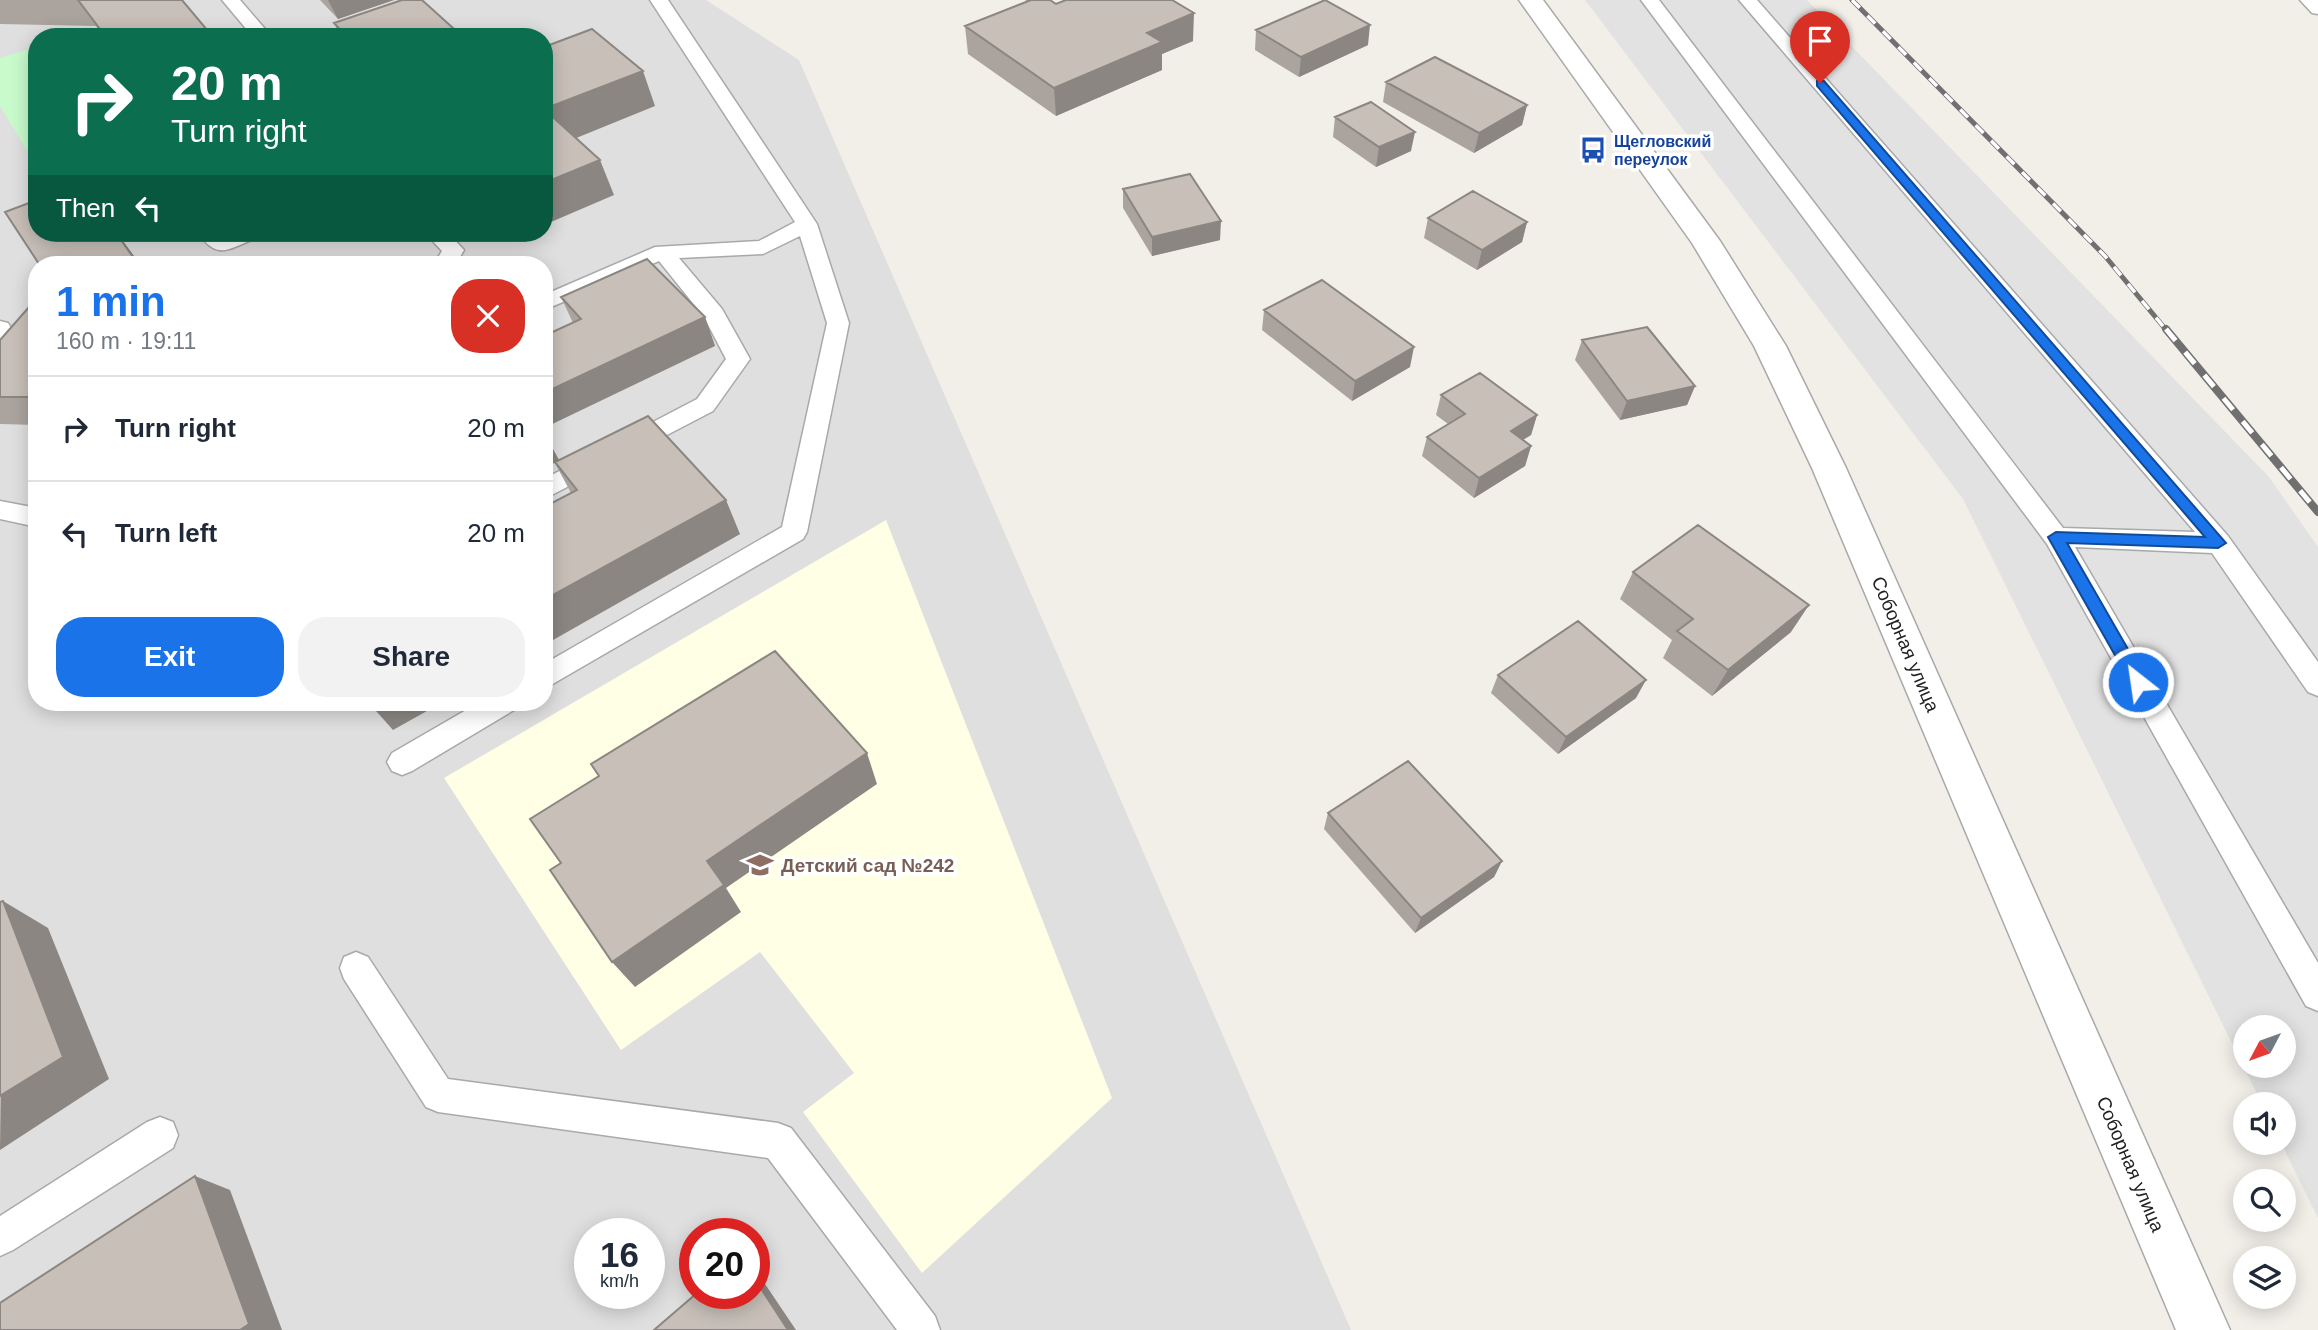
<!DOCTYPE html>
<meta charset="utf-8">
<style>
:root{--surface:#fff;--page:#f2f2f3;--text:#1f2937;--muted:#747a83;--line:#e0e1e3;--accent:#1a73e8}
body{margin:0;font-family:Arial,sans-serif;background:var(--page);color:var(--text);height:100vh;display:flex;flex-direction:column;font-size:26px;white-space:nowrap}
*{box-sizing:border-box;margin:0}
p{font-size:23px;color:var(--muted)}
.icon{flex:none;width:38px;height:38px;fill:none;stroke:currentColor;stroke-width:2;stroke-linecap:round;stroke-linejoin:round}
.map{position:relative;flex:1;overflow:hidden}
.drawer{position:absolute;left:28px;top:256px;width:525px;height:455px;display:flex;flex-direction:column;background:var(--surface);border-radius:28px;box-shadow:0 4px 18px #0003}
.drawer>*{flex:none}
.hud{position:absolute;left:28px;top:28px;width:525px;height:214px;border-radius:28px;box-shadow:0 4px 18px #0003;background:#0b6e4f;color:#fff;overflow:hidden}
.needle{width:46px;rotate:229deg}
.buttons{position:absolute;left:2233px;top:1015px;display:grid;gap:14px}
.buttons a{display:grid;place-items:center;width:63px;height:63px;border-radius:50%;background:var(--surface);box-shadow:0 4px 18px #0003;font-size:35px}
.speed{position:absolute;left:574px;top:1218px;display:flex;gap:14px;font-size:35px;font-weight:700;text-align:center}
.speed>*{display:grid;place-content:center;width:91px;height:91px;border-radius:50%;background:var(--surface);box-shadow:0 4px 18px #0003;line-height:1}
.speed small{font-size:18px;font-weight:400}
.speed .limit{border:10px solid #d22;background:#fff;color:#111}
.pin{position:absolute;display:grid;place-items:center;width:60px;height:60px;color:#fff;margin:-72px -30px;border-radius:50% 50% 50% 0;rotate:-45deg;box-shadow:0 0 7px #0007}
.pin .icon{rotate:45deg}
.me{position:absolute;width:77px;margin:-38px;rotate:330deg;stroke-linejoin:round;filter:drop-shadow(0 0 5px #0008)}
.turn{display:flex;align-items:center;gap:24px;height:147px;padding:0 28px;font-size:32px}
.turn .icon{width:91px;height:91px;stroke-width:2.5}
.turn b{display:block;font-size:49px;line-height:60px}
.then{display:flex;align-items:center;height:66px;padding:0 28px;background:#0003;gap:14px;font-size:26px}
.round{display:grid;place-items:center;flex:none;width:74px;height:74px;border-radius:28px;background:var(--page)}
.head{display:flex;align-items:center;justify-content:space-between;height:119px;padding:0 28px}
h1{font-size:42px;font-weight:800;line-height:52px;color:var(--accent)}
.cta{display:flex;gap:14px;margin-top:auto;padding:14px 28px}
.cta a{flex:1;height:80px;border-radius:28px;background:var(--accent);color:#fff;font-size:28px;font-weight:800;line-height:80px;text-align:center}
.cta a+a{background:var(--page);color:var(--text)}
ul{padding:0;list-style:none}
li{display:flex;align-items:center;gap:21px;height:105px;padding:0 28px;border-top:2px solid var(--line)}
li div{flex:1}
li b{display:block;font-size:26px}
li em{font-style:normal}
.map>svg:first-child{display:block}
.residential{fill:#e0dfdf;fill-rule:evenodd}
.education{fill:#ffffe5}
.park{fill:#c8facc}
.parking{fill:#e2e2e2;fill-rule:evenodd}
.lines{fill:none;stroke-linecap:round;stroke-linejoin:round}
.service-casing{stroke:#a9a9a9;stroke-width:3}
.tertiary-casing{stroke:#a9a9a9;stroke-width:3}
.service{fill:#fff;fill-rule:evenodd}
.tertiary{fill:#fff;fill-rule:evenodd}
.rail-far1-casing{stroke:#707070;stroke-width:5}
.rail-casing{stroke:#707070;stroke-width:8}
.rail-far1{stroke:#fff;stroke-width:3.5;stroke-dasharray:11;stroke-linecap:butt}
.rail{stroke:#fff;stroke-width:5;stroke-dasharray:15;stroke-linecap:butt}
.wall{fill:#aba49e}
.shaded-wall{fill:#8b8681}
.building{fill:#c7bfb8;stroke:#8b8681;stroke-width:2}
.route{fill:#1a73e8;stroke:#114b97;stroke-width:2}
.labels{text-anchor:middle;stroke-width:7;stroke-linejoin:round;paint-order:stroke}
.far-transit-label{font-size:16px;font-weight:bold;fill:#164399;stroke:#fff;text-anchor:start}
.street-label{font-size:19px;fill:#222;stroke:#fff}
.education-label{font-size:19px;font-weight:bold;fill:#785e54;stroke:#fff;text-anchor:start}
</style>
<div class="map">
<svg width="2318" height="1330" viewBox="0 0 2318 1330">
<rect width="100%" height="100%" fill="#f2efe9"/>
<path class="residential" d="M0,0H706L799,60L1351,1330H0ZM37,37H544V233H37ZM37,264H544V702H37ZM590,1234H649V1293H590ZM695,1234H754V1293H695Z"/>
<path class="education" d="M886,520L1112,1098L922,1273L803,1112L854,1073L760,952L621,1050L444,778Z"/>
<path class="park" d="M37,47V161L34,162L0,106V58Z"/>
<path class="parking" d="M1585,0H1807L2269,477L2318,547V1218L2281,1143H2284V1104H2262L1963,499ZM2245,1027H2284V1066H2245Z"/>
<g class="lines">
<g class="service-casing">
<path id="service" d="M222,0H240L272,37H253Z
M650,0H668L817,224L849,323L807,532L803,539L544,689V664L782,527L827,323L800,236L763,254L679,258L722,309L750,359L713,411L544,499V479L697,399L726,359L704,317L659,261L544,310V295L655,247L759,241L795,222Z
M1641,0H1659L2063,528L2195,532L1739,0H1757L2228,536L2318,662V696L2308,692L2212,553L2075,547L2318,963V1011L2306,1006L2047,544Z
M2300,0H2318V14L2312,13Z
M198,233H220L222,236L231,233H261L257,238C229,248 219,262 198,233Z
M425,233H448L464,250L456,264H434L442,251Z
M0,321L8,323L14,332L8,340L0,342Z
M0,501L37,508V527L0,519Z
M480,702H518L514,710L412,771L402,775L392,771L387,762L392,753Z
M356,952L368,957L448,1079L778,1123L791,1128L935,1316L940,1330H897L768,1158L438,1112L426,1107L344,979L340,968L344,957Z
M160,1117L173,1122L178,1135L173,1148L13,1250L0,1256V1216L147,1122Z"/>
</g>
<g class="tertiary-casing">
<path id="tertiary" d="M1519,0H1543L1720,241L1786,346L1846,468L2230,1330H2176L1812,468L1754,346L1692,243Z"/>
</g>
<use href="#service" class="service"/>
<use href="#tertiary" class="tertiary"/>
<g class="rail-far1-casing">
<path id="rail-far1" d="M1852,0L2105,256L2167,331"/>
</g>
<g class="rail-casing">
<path id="rail" d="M2166,329L2318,512"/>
</g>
<use href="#rail-far1" class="rail-far1"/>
<use href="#rail" class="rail"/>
</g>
<path class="wall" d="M0,0H182L213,37H104L96,26L0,24Z
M320,0H394L338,19Z
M1025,0H1050L1056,4L1193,41L1162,54V70L1056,116L968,54L965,26L1028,2Z
M334,23L463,37H341Z
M1256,30L1368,45L1299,77L1255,50Z
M1386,82L1527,105L1522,125L1474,153L1383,102Z
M1335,117L1411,151L1376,167L1333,137Z
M1123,189L1220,240L1152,256L1123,208Z
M1428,218L1527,222L1522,242L1477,270L1424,238Z
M561,297L705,317L715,346L573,323Z
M37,298V425L0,424V340Z
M1264,310L1410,367L1352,401L1262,330Z
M1582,340L1695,386L1687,405L1620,420L1575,360Z
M1441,395L1537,415L1531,435L1523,440L1531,446L1525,466L1474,498L1422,456L1427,437L1448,424L1436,415Z
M544,433L559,460L740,534L544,645V507L571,493L555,463L544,468Z
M1633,572L1791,632L1712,696L1663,658L1672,640L1620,599Z
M1498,675L1636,698L1558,754L1491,693Z
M1328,813L1502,861L1494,877L1415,933L1324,829Z"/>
<path class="shaded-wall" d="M328,0H394L338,19Z
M1194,13L1193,41L1162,54V70L1056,116L1054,88L1147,33Z
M1370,25L1368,45L1299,77L1301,57Z
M643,71L655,106L559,145L544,109Z
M1527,105L1522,125L1474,153L1479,133Z
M1415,132L1411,151L1376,167L1379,147Z
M600,160L614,195L544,225V183Z
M1221,221L1220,240L1152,256V237Z
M1527,222L1522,242L1477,270L1482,250Z
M116,233H117L140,264H138Z
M705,317L715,346L544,428V393Z
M1414,347L1410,367L1352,401L1355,381Z
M1695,386L1687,405L1620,420L1627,401Z
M37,389V405L30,397Z
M1537,415L1531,435L1505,450L1511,431Z
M544,433L559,460L544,468Z
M1531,446L1525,466L1474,498L1479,478Z
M726,500L740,534L544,645V600Z
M1809,605L1791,632L1712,696L1728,670Z
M1646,680L1636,698L1558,754L1566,737Z
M368,702H443L393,730Z
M867,753L877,784L726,888L741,912L635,987L612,962L707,861Z
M1502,861L1494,877L1415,933L1421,918Z
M3,901L48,928L109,1079L0,1150Z
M195,1176L230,1190L282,1330H240Z
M754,1268L755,1269L796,1330H788L754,1278Z"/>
<path class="building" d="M78,0H182L213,37H106Z
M402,0H422L463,37H347L334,23Z
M1031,0H1050L1056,4L1066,0H1172L1194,13L1147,33L1162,42L1054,88L965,26Z
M1325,0L1370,25L1301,57L1256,30Z
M592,29L643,71L544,109V47Z
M1435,57L1527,105L1479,133L1386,82Z
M1371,102L1415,132L1379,147L1335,117Z
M544,109L600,160L544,183Z
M1190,174L1221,221L1152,237L1123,189Z
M1473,191L1527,222L1482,250L1428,218Z
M37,200V233H116L138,264H39L5,212Z
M647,259L705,317L544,393V336L581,319L561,297Z
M1322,280L1414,347L1355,381L1264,310Z
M37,298V389L30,397H0V340Z
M1647,327L1695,386L1627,401L1582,340Z
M1480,373L1537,415L1511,431L1531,446L1479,478L1427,437L1465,414L1441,395Z
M648,416L726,500L544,600V507L577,490L555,462Z
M1698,525L1809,605L1728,670L1677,631L1693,619L1633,572Z
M1578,621L1646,680L1566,737L1498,675Z
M775,651L867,753L707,861L724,885L612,962L550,870L561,863L530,819L599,776L591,764Z
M1408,761L1502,861L1421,918L1328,813Z
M3,901L63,1057L0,1096V902Z
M195,1176L249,1324L240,1330H0V1303Z
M754,1278L788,1330H654L697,1293H754Z"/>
<path class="route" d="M1817,81H1824L2226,543L2218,548L2067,543L2144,677L2147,682L2144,687H2133L2048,537L2056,532L2205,537L1817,86Z"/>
<defs>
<g id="bus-bare" transform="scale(2.1)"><path d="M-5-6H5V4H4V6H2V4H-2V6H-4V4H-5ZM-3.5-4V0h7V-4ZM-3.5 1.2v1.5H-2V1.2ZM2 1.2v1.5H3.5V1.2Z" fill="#1a4fb4" stroke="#fff" stroke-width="2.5" paint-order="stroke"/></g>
<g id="school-bare" transform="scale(2.1)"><path d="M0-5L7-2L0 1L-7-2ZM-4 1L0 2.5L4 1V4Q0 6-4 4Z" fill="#8d6e63" stroke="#fff" stroke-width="2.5" paint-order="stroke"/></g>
</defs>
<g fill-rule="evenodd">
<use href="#bus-bare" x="1593" y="150"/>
<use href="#school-bare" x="760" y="865"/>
</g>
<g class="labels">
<g class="far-transit-label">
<text x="1614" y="147">Щегловский<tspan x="1614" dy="18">переулок</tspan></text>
</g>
<g class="street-label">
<text transform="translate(1906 644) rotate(67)" y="7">Соборная улица</text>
<text transform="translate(2131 1164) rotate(67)" y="7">Соборная улица</text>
</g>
<g class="education-label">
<text x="781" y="872">Детский сад №242</text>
</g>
</g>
</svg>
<div class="buttons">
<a><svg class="needle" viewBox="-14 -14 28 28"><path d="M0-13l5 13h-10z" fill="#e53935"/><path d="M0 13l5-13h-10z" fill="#747a83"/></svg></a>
<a><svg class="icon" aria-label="sound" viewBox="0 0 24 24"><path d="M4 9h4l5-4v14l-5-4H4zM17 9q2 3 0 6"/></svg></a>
<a><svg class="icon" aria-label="search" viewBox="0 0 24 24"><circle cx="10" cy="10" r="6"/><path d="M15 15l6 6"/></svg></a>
<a><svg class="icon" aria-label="layers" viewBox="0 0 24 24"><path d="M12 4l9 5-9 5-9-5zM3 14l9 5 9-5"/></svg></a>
</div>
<div class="speed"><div>16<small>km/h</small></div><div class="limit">20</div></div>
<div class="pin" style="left:1820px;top:83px;background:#d93025"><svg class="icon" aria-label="arrive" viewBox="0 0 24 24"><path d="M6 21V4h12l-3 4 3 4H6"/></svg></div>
<svg class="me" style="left:2138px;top:682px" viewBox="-20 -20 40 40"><circle r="17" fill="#1a73e8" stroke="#fff" stroke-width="3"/><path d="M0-11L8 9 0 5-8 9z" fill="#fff"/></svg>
<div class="hud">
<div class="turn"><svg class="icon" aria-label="right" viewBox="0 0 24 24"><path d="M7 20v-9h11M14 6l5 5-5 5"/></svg><div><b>20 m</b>Turn right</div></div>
<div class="then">Then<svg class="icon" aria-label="left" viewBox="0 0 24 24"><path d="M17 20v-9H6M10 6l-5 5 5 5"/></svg></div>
</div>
<section class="drawer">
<div class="head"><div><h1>1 min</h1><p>160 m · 19:11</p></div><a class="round" style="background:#d93025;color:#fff"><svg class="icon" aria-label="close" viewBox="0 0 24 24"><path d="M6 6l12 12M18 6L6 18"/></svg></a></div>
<ul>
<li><svg class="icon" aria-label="right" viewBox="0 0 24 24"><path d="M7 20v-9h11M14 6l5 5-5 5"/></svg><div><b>Turn right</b></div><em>20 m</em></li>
<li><svg class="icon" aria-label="left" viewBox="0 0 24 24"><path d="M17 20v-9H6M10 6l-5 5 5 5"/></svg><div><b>Turn left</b></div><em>20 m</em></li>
</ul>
<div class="cta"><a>Exit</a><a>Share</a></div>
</section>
</div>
